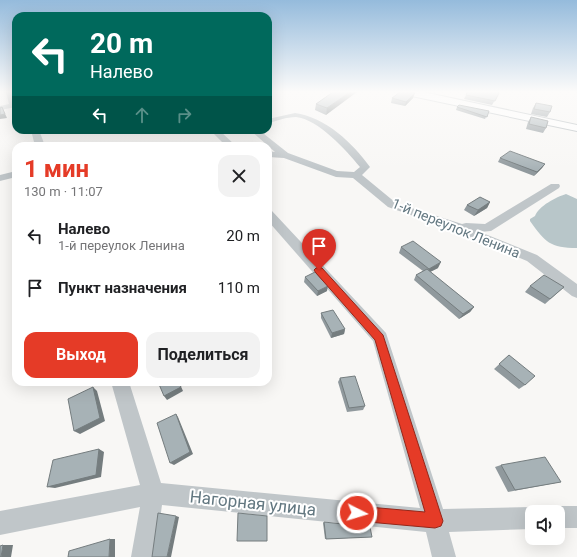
<!DOCTYPE html>
<html lang="ru">
<meta charset="utf-8">
<style>
:root{--surface:#fff;--page:#f2f2f2;--text:#202124;--muted:#757577;--accent:#e53b27}
body{margin:0;font-family:Roboto,sans-serif;background:var(--page);color:var(--text);height:100vh;display:flex;flex-direction:column;font-size:15px;white-space:nowrap}
*{box-sizing:border-box;margin:0}
p{font-size:13px;color:var(--muted)}
.icon{flex:none;width:22px;height:22px;fill:none;stroke:currentColor;stroke-width:2;stroke-linecap:round;stroke-linejoin:round}
.map{position:relative;flex:1;overflow:hidden}
.drawer{position:absolute;left:12px;top:142px;width:260px;height:244px;display:flex;flex-direction:column;background:var(--surface);border-radius:12px;box-shadow:0 4px 16px #0002}
.drawer>*{flex:none}
.hud{position:absolute;left:12px;top:12px;width:260px;height:122px;border-radius:12px;box-shadow:0 4px 16px #0002;background:#00695c;color:#fff;overflow:hidden}
.tools{position:absolute;left:525px;top:505px;display:grid;gap:8px}
.tools a{display:grid;place-items:center;width:40px;height:40px;border-radius:8px;background:var(--surface);box-shadow:0 4px 16px #0002;font-size:20px}
.pin{position:absolute;display:grid;place-items:center;width:34px;height:34px;color:#fff;margin:-41px -17px;border-radius:50% 50% 50% 0;rotate:-45deg;box-shadow:0 0 4px #0007}
.pin .icon{rotate:45deg}
.me{position:absolute;width:44px;margin:-22px;rotate:95deg;stroke-linejoin:round;filter:drop-shadow(0 0 3px #0008)}
.turn{display:flex;align-items:center;gap:14px;height:84px;padding:0 12px;font-size:18px}
.turn .icon{width:52px;height:52px;stroke-width:2.5}
.turn b{display:block;font-size:28px;line-height:34px}
.lanes{display:flex;align-items:center;height:38px;padding:0 12px;background:#0003;justify-content:center;gap:20px;direction:ltr}
.lanes .off{opacity:.35}
.round{display:grid;place-items:center;flex:none;width:42px;height:42px;border-radius:12px;background:var(--page)}
.overview{display:flex;align-items:center;justify-content:space-between;height:68px;padding:0 12px}
h1{font-size:24px;font-weight:700;line-height:30px;color:var(--accent)}
.action{display:flex;gap:8px;margin-top:auto;padding:8px 12px}
.action a{flex:1;height:46px;border-radius:12px;background:var(--accent);color:#fff;font-size:16px;font-weight:700;line-height:46px;text-align:center}
.action a+a{background:var(--page);color:var(--text)}
ul{padding:0;list-style:none}
li{display:flex;align-items:center;gap:12px;height:52px;padding:0 12px}
li div{flex:1}
li b{display:block;font-size:15px}
li em{font-style:normal}
.map>svg:first-child{display:block}
.water{fill:#b8c6c9}
.lines{fill:none;stroke-linecap:round;stroke-linejoin:round}
.secondary-casing{stroke:#b0b8bc;stroke-width:2}
.street{fill:#c0c6c9;fill-rule:evenodd}
.secondary{fill:#fff;fill-rule:evenodd}
.wall{fill:#90999d}
.shaded-wall{fill:#757d7f}
.building{fill:#a7b2b6;stroke:#757d7f}
.route{fill:#e53b27;stroke:#952619}
.labels{text-anchor:middle;stroke-width:4;stroke-linejoin:round;paint-order:stroke}
.street-label{font-size:14px;fill:#627780;stroke:#fff}
.near-street-label{font-size:17px;fill:#627780;stroke:#fff}
</style>
<div class="map">
<svg width="577" height="557" viewBox="0 0 577 557">
<rect width="100%" height="100%" fill="#f8f7f5"/>
<path class="water" d="M566,194L577,199V248C550,248 545,242 530,221V219L535,216C539,206 556,197 566,194Z"/>
<g class="lines">
<g class="secondary-casing">
<path id="secondary" d="M402,92H423L577,125V131L407,95Z"/>
</g>
<path class="street" d="M6,92H13L16,107L0,110V106L9,104Z
M295,113C325,117 353,143 370,167L362,175L396,203L462,224L466,223L485,224L551,184H559L560,186L559,188L491,231L480,232L537,255L577,284V298L572,296L527,261L453,230L388,207L353,178L336,177L284,158L268,157V151L275,152L250,130H259L288,153L337,171L354,172L360,167C346,150 318,119 296,117C286,117 277,121 268,123V119Z
M31,130H39L45,146H35Z
M210,130H219L236,146H226Z
M16,171V177L0,181V175Z
M268,210L272,211L386,333L443,509L532,507L540,510L541,512H532V529L449,532L456,557H432L426,532L162,505L155,557H131L140,507L0,535V511L140,485L111,382H129L161,483L420,508L373,341L268,221Z
M558,506H577V528H558V512H549L550,509Z"/>
<use href="#secondary" class="secondary"/>
</g>
<path class="wall" d="M333,92L326,115L315,110L316,104Z
M499,93L492,105L464,99L466,95Z
M392,98H413L405,106L391,103Z
M536,103L550,112L547,117L531,114L533,108Z
M457,107L489,111L485,119L456,110Z
M531,117L546,128L543,133L526,129L528,122Z
M500,158L545,164L542,168L534,176L498,162Z
M490,202L487,208L474,216L464,210L467,205Z
M401,247L438,268L430,272L474,307L470,312L459,319L414,280L416,275L423,271L399,253Z
M305,277L327,291L317,296L304,282Z
M530,286L564,287L545,304L525,292Z
M321,313L345,329L344,334L331,338L321,318Z
M509,355L525,385L519,389L494,369Z
M340,378L365,406L363,410L347,412L338,382Z
M501,465L561,482L508,492L495,467Z
M324,522L372,537L325,539L323,523Z"/>
<path class="shaded-wall" d="M350,92H357L326,115L327,108Z
M415,93L413,98L405,106L406,102Z
M2,107L7,118L0,119V115Z
M545,164L542,168L534,176L537,172Z
M490,202L487,208L474,216L478,210Z
M271,222V227L268,229V223Z
M441,262L438,268L426,274L429,269Z
M328,286L327,291L317,296L318,291Z
M474,307L470,312L459,319L463,314Z
M345,329L344,334L331,338L332,333Z
M178,382H179L183,391L167,400L164,396Z
M93,387L97,391L105,421L80,434L74,431Z
M176,414L178,417L193,454L174,465L170,463Z
M99,449L104,452L101,477L55,488L47,487Z
M176,516L179,517L171,557H167Z
M110,539H115V557H109Z
M3,545H13L11,557H1Z"/>
<path class="building" d="M333,92H350L327,108L316,104Z
M400,92H412L415,93L406,102L392,98Z
M467,92H498L499,93L495,101L466,95Z
M536,103L552,106L550,112L534,109Z
M459,105L489,111L487,117L457,107Z
M2,107L5,114L0,115V108Z
M531,117L548,121L546,128L529,124Z
M510,151L545,164L537,172L500,158Z
M480,197L490,202L478,210L467,205Z
M268,218L271,222L268,223Z
M413,241L441,262L429,269L401,247Z
M427,269L474,307L463,314L416,275Z
M315,272L328,286L318,291L305,277Z
M544,275L564,287L550,299L530,286Z
M333,310L345,329L332,333L321,313Z
M509,355L535,376L525,385L499,364Z
M355,376L365,406L349,408L340,378Z
M158,382H178L181,387L164,396Z
M93,387L100,418L74,431L68,399Z
M176,414L190,452L170,463L157,423Z
M99,449L96,475L47,487L53,460Z
M545,457L561,482L515,490L501,465Z
M158,513L176,516L167,557H152Z
M238,513L267,516V541H237Z
M324,522L370,527L372,537L326,539Z
M110,539L109,557H68L69,551Z
M3,545L1,557H0V546Z"/>
<linearGradient id="sky" x2="0" y2="1"><stop stop-color="#95bbdc"/><stop offset="0.54" stop-color="#fcfbfa"/><stop offset="1" stop-color="#fcfbfa" stop-opacity="0"/></linearGradient>
<rect width="577" height="170" fill="url(#sky)"/>
<path class="route" d="M319,267L322,268L383,335L443,521L441,526L435,528L357,521L352,518L350,513L352,508L357,506L425,512L375,340L316,273L314,270L316,268Z"/>
<g class="labels">
<g class="street-label">
<text transform="translate(456 228) rotate(22)" y="5">1-й переулок Ленина</text>
</g>
<g class="near-street-label">
<text transform="translate(253 503) rotate(6)" y="6">Нагорная улица</text>
</g>
</g>
</svg>
<div class="tools">
<a><svg class="icon" aria-label="sound" viewBox="0 0 24 24"><path d="M4 9h4l5-4v14l-5-4H4zM17 9q2 3 0 6"/></svg></a>
</div>
<div class="pin" style="left:319px;top:270px;background:#d93025"><svg class="icon" aria-label="arrive" viewBox="0 0 24 24"><path d="M6 21V4h12l-3 4 3 4H6"/></svg></div>
<svg class="me" style="left:357px;top:513px" viewBox="-20 -20 40 40"><circle r="17" fill="#e53b27" stroke="#fff" stroke-width="3"/><path d="M0-11L8 9 0 5-8 9z" fill="#fff"/></svg>
<div class="hud">
<div class="turn"><svg class="icon" aria-label="left" viewBox="0 0 24 24"><path d="M17 20v-9H6M10 6l-5 5 5 5"/></svg><div><b>20 m</b>Налево</div></div>
<div class="lanes"><svg class="icon" aria-label="left" viewBox="0 0 24 24"><path d="M17 20v-9H6M10 6l-5 5 5 5"/></svg><svg class="icon off" aria-label="ahead" viewBox="0 0 24 24"><path d="M12 20V5M6 11l6-6 6 6"/></svg><svg class="icon off" aria-label="right" viewBox="0 0 24 24"><path d="M7 20v-9h11M14 6l5 5-5 5"/></svg></div>
</div>
<section class="drawer">
<div class="overview"><div><h1>1 мин</h1><p>130 m · 11:07</p></div><a class="round"><svg class="icon" aria-label="close" viewBox="0 0 24 24"><path d="M6 6l12 12M18 6L6 18"/></svg></a></div>
<ul>
<li><svg class="icon" aria-label="left" viewBox="0 0 24 24"><path d="M17 20v-9H6M10 6l-5 5 5 5"/></svg><div><b>Налево</b><p>1-й переулок Ленина</p></div><em>20 m</em></li>
<li><svg class="icon" aria-label="arrive" viewBox="0 0 24 24"><path d="M6 21V4h12l-3 4 3 4H6"/></svg><div><b>Пункт назначения</b></div><em>110 m</em></li>
</ul>
<div class="action"><a>Выход</a><a>Поделиться</a></div>
</section>
</div>
